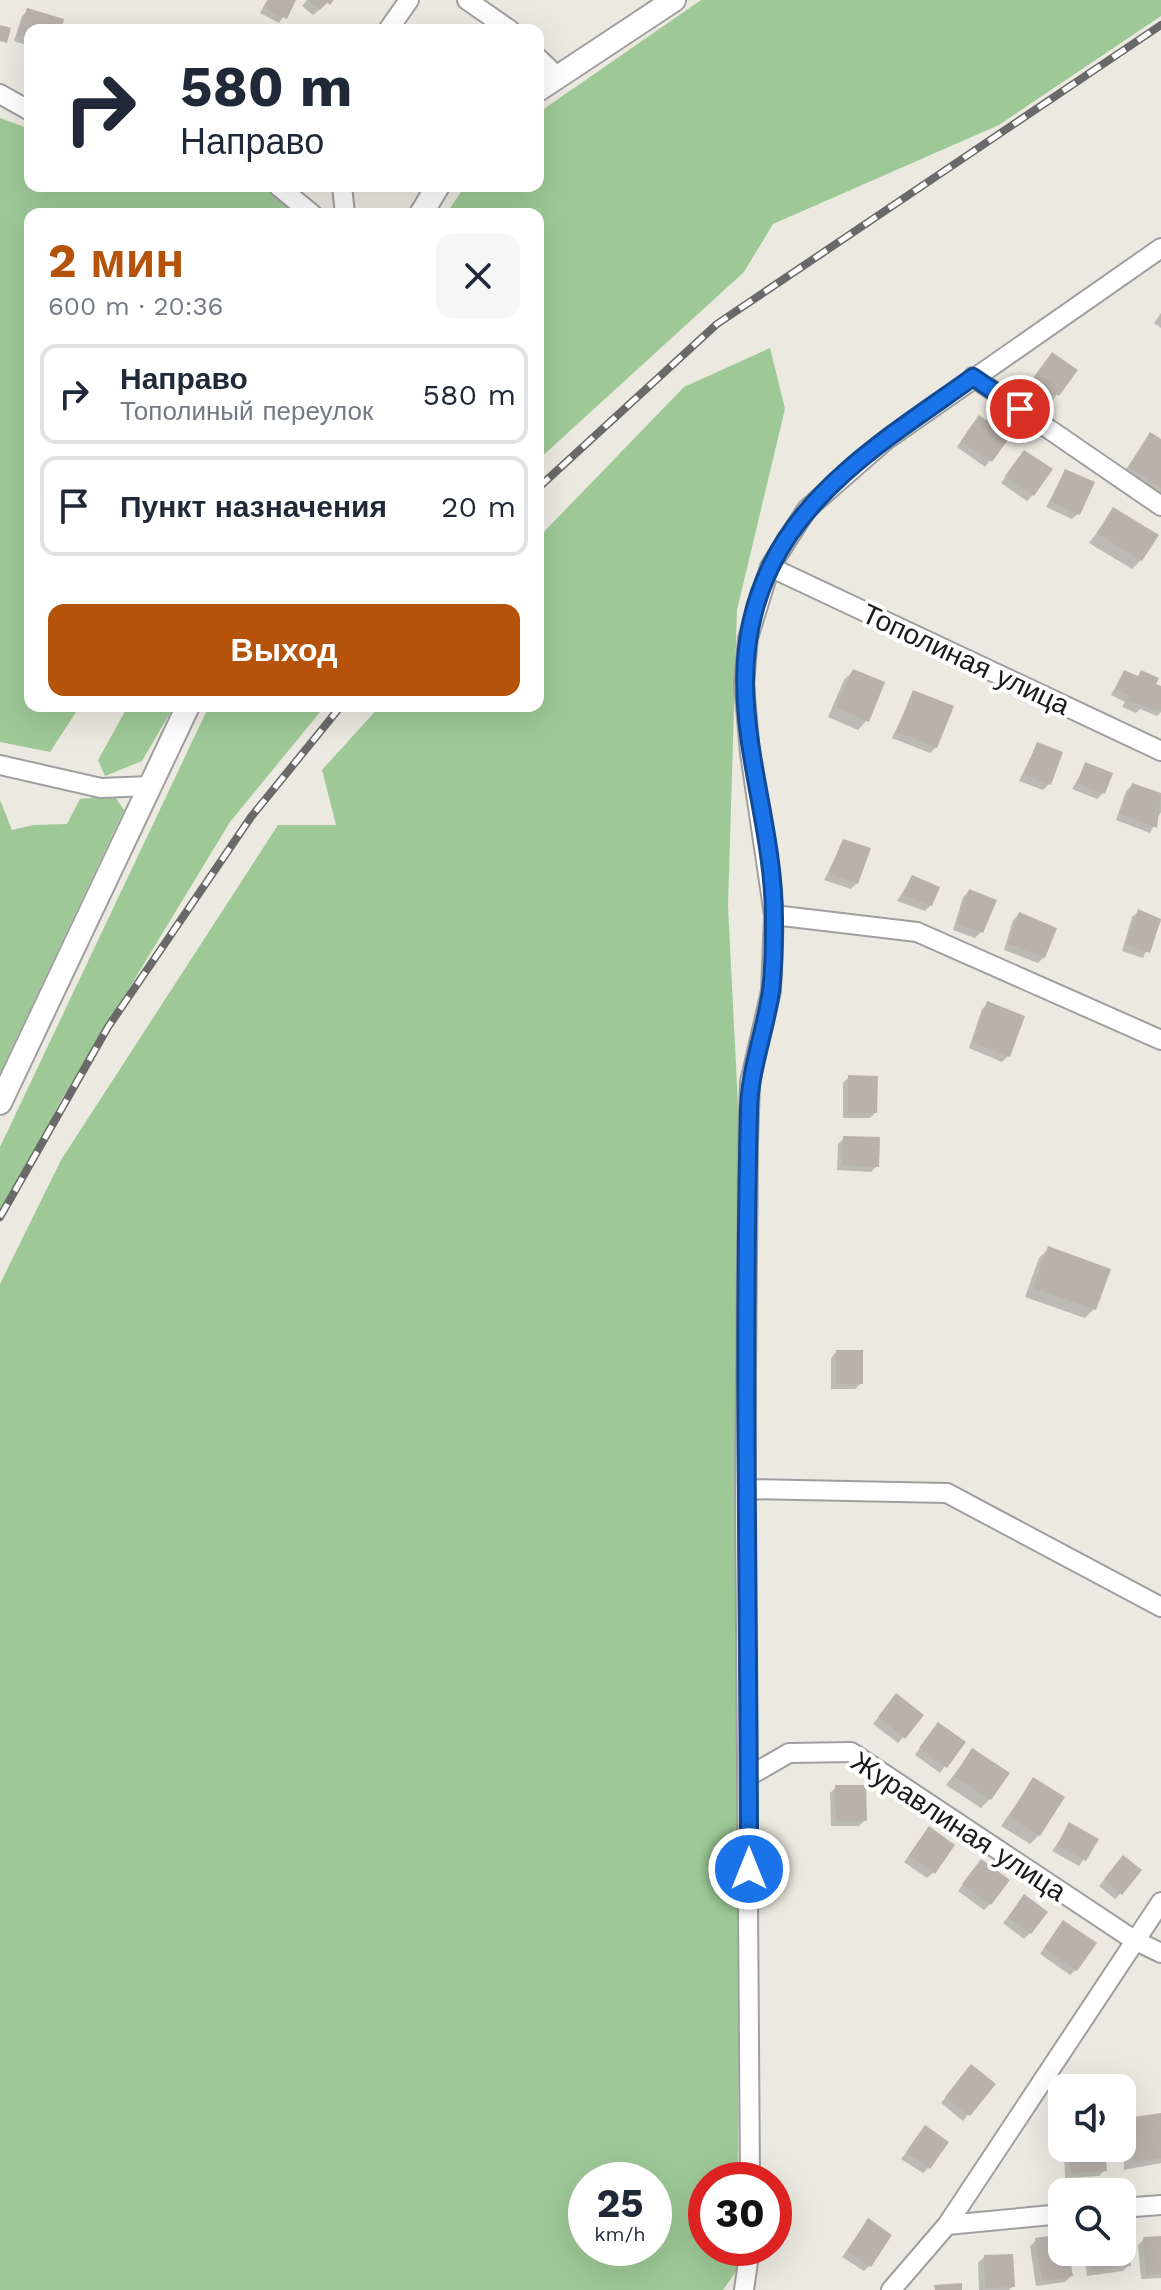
<!DOCTYPE html>
<html lang="ru">
<meta charset="utf-8">
<style>
:root{--surface:#fff;--page:#f6f6f7;--text:#1f2937;--muted:#747a83;--line:#e0e1e3;--accent:#b45309}
body{margin:0;font-family:"Work Sans",sans-serif;background:var(--page);color:var(--text);height:100vh;display:flex;flex-direction:column;font-size:30px;white-space:nowrap}
*{box-sizing:border-box;margin:0}
p{font-size:26px;color:var(--muted)}
.icon{flex:none;width:44px;height:44px;fill:none;stroke:currentColor;stroke-width:2;stroke-linecap:round;stroke-linejoin:round}
.map{position:relative;flex:1;overflow:hidden}
.drawer{position:absolute;left:24px;top:208px;width:520px;height:504px;display:flex;flex-direction:column;background:var(--surface);border-radius:16px;box-shadow:0 8px 32px #0002}
.drawer>*{flex:none}
.top-card{position:absolute;left:24px;top:24px;width:520px;height:168px;border-radius:16px;box-shadow:0 8px 32px #0002;background:#fff;color:var(--text);overflow:hidden}
.tools{position:absolute;left:1048px;top:2074px;display:grid;gap:16px}
.tools a{display:grid;place-items:center;width:88px;height:88px;border-radius:16px;background:var(--surface);box-shadow:0 8px 32px #0002;font-size:40px}
.speed{position:absolute;left:568px;top:2162px;display:flex;gap:16px;font-size:40px;font-weight:700;text-align:center}
.speed>*{display:grid;place-content:center;width:104px;height:104px;border-radius:50%;background:var(--surface);box-shadow:0 8px 32px #0002;line-height:1}
.speed small{font-size:20px;font-weight:400}
.speed .limit{border:12px solid #d22;background:#fff;color:#111}
.pin{position:absolute;display:grid;place-items:center;width:68px;height:68px;color:#fff;margin:-34px;border:4px solid #fff;border-radius:50%;box-shadow:0 2px 8px #0007}
.me{position:absolute;width:88px;margin:-44px;rotate:0deg;stroke-linejoin:round;filter:drop-shadow(0 0 6px #0008)}
.turn{display:flex;align-items:center;gap:28px;height:168px;padding:0 24px;font-size:36px}
.turn .icon{width:104px;height:104px;stroke-width:2.5}
.turn b{display:block;font-size:56px;line-height:68px}
.round{display:grid;place-items:center;flex:none;width:84px;height:84px;border-radius:16px;background:var(--page)}
.headline{display:flex;align-items:center;justify-content:space-between;height:136px;padding:0 24px}
h1{font-size:48px;font-weight:700;line-height:60px;color:var(--accent)}
.action{display:flex;gap:16px;margin-top:auto;padding:16px 24px}
.action a{flex:1;height:92px;border-radius:16px;background:var(--accent);color:#fff;font-size:32px;font-weight:700;line-height:92px;text-align:center}
ul{padding:0;list-style:none}
li{display:flex;align-items:center;gap:24px;height:100px;margin:0 16px 12px;padding:0 8px;border:4px solid var(--line);border-radius:16px}
li div{flex:1}
li b{display:block;font-size:30px}
li em{font-style:normal}
.map>svg:first-child{display:block}
.forest{fill:#9ec997;fill-rule:evenodd}
.shadow{fill:#0003}
.building{fill:#b8b2aa}
.lines{fill:none;stroke-linecap:round;stroke-linejoin:round}
.minor-casing{stroke:#9f9f9f;stroke-width:22}
.tertiary-casing{stroke:#9f9f9f;stroke-width:26}
.minor{stroke:#fff;stroke-width:18}
.tertiary{stroke:#fff;stroke-width:22}
.rail-casing{stroke:#696969;stroke-width:8}
.rail{stroke:#fff;stroke-width:5;stroke-dasharray:15;stroke-linecap:butt}
.route-casing{stroke:#114b97;stroke-width:20}
.route{stroke:#1a73e8;stroke-width:14}
.labels{text-anchor:middle;stroke-width:8;stroke-linejoin:round;paint-order:stroke}
.street-label{font-size:28px;fill:#1b1b1b;stroke:#fff}
</style>
<div class="map">
<svg width="1161" height="2290" viewBox="0 0 1161 2290">
<rect width="100%" height="100%" fill="#eceae0"/>
<path class="forest" d="M701,0H1161V16L999,125L773,224L744,272L538,460V214H446L465,186H538V113Z
M0,118L30,129V186H269L295,214H30V706H80L50,752L0,742Z
M770,348L785,409L737,610L728,906L744,1224L738,2180H706V2248H737V2270L723,2290H0V1284L61,1160L278,825H336L322,770L380,706H538V538L684,387ZM586,2180H654V2248H586Z
M128,706H174L142,761L105,776L98,760Z
M209,706H325L230,822L60,1102L0,1219V1147Z
M114,795L124,810L0,1073V800L12,830L33,825L67,824L80,799Z"/>
<path class="shadow" d="M267,0H294L279,23L260,13Z
M307,0H331L313,15L302,6Z
M28,10L59,30H30V46L14,41L22,16Z
M1161,313V328L1154,323Z
M1047,360L1075,370L1052,401L1029,385Z
M973,423L1007,437L985,467L957,447Z
M1151,435L1161,441V503L1120,477Z
M1018,458L1033,495L1027,501L1001,483Z
M1066,471L1078,514L1072,519L1046,507Z
M1114,509L1141,560L1132,569L1089,543Z
M853,671L867,720L858,730L828,717L844,680Z
M1124,672L1136,678L1141,673L1161,689V712L1157,716L1140,709L1136,713L1122,707L1125,702L1111,695Z
M914,692L936,747L930,753L892,738Z
M1037,744L1049,784L1043,790L1019,781Z
M1086,765L1103,793L1097,799L1072,789Z
M1132,785L1161,795V812L1150,833L1116,820L1126,791Z
M844,841L857,883L851,889L824,880Z
M912,877L931,905L925,911L897,901Z
M969,891L981,932L975,938L953,930L963,897Z
M1138,912L1161,921L1143,958L1122,951L1132,917Z
M1019,914L1044,957L1038,963L1004,950L1013,920Z
M988,1003L1008,1056L1002,1062L969,1048L982,1009Z
M849,1077L875,1113L870,1118H843V1083Z
M844,1138L877,1166L871,1172L837,1170L838,1144Z
M1049,1248L1094,1309L1085,1318L1025,1297L1039,1258Z
M836,1352L861,1383L855,1389H831V1358Z
M890,1702L903,1737L898,1743L873,1724Z
M933,1730L963,1742L940,1773L915,1755Z
M973,1750L990,1799L981,1808L946,1785Z
M1033,1780L1039,1835L1030,1844L1001,1826Z
M836,1787L865,1820L859,1826H831L830,1793Z
M1070,1825L1096,1840L1079,1866L1052,1851Z
M924,1835L933,1873L927,1878L904,1862Z
M1118,1863L1121,1893L1115,1899L1099,1886Z
M975,1867L990,1904L984,1910L958,1891Z
M1019,1903L1030,1933L1024,1939L1003,1923Z
M1058,1928L1076,1970L1070,1975L1040,1954Z
M966,2072L993,2084L963,2121L941,2103Z
M1161,2115V2163L1124,2170L1122,2126L1128,2120Z
M925,2128L928,2168L923,2173L901,2159Z
M1103,2148L1105,2170L1099,2176L1065,2178L1064,2148Z
M863,2227L870,2265L864,2271L842,2257Z
M1062,2236V2252H1067L1071,2276L1065,2282L1036,2286L1030,2246L1036,2240Z
M1122,2238L1129,2265L1123,2271L1087,2276L1084,2252H1122Z
M1161,2238V2278L1141,2279L1138,2245L1144,2239Z
M984,2257L1013,2286L1009,2290H979L978,2263Z"/>
<path class="building" d="M268,0H296L287,19L264,7Z
M307,0H334L330,5L327,2L320,10Z
M27,8L64,19L61,30H30V39L18,35Z
M0,25L11,28L7,43L0,41Z
M1052,352L1078,370L1059,396L1033,378Z
M979,415L1010,437L992,462L961,441Z
M1150,432L1161,439V488L1128,467Z
M1024,450L1053,469L1034,496L1005,476Z
M1065,469L1095,482L1080,515L1050,501Z
M1113,507L1159,535L1142,561L1097,533Z
M853,669L885,682L869,722L836,708Z
M1124,670L1138,676L1141,670L1159,678L1156,684L1161,686V710L1127,701L1129,695L1115,689Z
M913,690L954,706L937,748L896,732Z
M1037,742L1063,752L1051,785L1024,775Z
M1085,762L1113,773L1105,794L1077,783Z
M1132,783L1161,793L1157,828L1120,814Z
M843,839L871,848L858,884L828,874Z
M912,875L940,887L932,906L902,895Z
M969,889L997,900L983,933L957,924Z
M1138,909L1161,919L1150,953L1126,945Z
M1019,912L1057,928L1045,958L1008,944Z
M987,1001L1025,1016L1010,1057L973,1042Z
M848,1075L878,1076L877,1113H848Z
M843,1136L880,1137L879,1167L842,1165Z
M1048,1246L1111,1269L1096,1310L1033,1288Z
M836,1350H863V1384H836Z
M896,1693L924,1715L905,1739L878,1717Z
M938,1722L966,1742L947,1768L919,1748Z
M972,1748L1010,1773L991,1800L954,1776Z
M1033,1777L1065,1797L1040,1836L1009,1817Z
M835,1785H866L867,1821H836Z
M1069,1822L1099,1839L1086,1861L1057,1845Z
M929,1826L955,1845L935,1874L909,1855Z
M1123,1855L1142,1870L1122,1895L1104,1879Z
M981,1859L1010,1880L991,1905L962,1884Z
M1024,1894L1048,1912L1031,1934L1008,1917Z
M1063,1920L1097,1943L1077,1971L1044,1948Z
M971,2064L996,2084L970,2116L945,2097Z
M1161,2113V2158L1133,2162L1127,2118Z
M925,2125L949,2142L930,2169L906,2152Z
M1069,2148H1105L1107,2171L1071,2173Z
M868,2218L892,2235L871,2267L847,2251Z
M1062,2234V2252H1069L1073,2276L1042,2281L1035,2238Z
M1122,2236H1127L1131,2266L1092,2271L1090,2252H1122Z
M1161,2236V2273L1146,2275L1143,2237Z
M1013,2254L1015,2287L985,2288L984,2255Z
M962,2283V2290H935L934,2285Z"/>
<g class="lines">
<g class="minor-casing">
<path id="minor" d="M467,0L510,30
M388,30L409,0
M538,58L558,77
M0,94L30,111
M278,186L312,214
M342,186L345,214
M973,377L1161,506
M770,567L1161,751
M0,765L101,788L149,786
M774,915L917,932L1161,1040
M745,1489L947,1493L1161,1607
M749,1776L789,1753L851,1752L1134,1940L1161,1953
M750,2180L745,1489L748,1144L750,1082L771,991L774,915L750,753L744,684L748,638L770,567L807,509L886,440L1161,248
M1122,2208L1161,2205
M947,2225L1062,2214
M744,2290L750,2248
M891,2290L947,2225L1161,1902"/>
</g>
<g class="tertiary-casing">
<path id="tertiary" d="M538,90L674,0
M421,214L438,186
M0,1103L188,706"/>
</g>
<use href="#minor" class="minor"/>
<use href="#tertiary" class="tertiary"/>
<g class="rail-casing">
<path id="rail" d="M538,488L717,324L1161,25
M0,1217L108,1027L251,817L341,706"/>
</g>
<use href="#rail" class="rail"/>
</g>
<g class="lines">
<g class="route-casing">
<path id="route" d="M749,1869C749,1615 743,1362 749,1109C750,1068 765,1032 771,991C774,968 774,943 774,919C774,796 711,689 771,566C811,482 901,429 973,377L1020,409"/>
</g>
<use href="#route" class="route"/>
</g>
<g class="labels">
<g class="street-label">
<text transform="translate(966 659) rotate(25)" y="10">Тополиная улица</text>
<text transform="translate(959 1826) rotate(33)" y="10">Журавлиная улица</text>
</g>
</g>
</svg>
<div class="tools">
<a><svg class="icon" aria-label="sound" viewBox="0 0 24 24"><path d="M4 9h4l5-4v14l-5-4H4zM17 9q2 3 0 6"/></svg></a>
<a><svg class="icon" aria-label="search" viewBox="0 0 24 24"><circle cx="10" cy="10" r="6"/><path d="M15 15l6 6"/></svg></a>
</div>
<div class="speed"><div>25<small>km/h</small></div><div class="limit">30</div></div>
<div class="pin" style="left:1020px;top:409px;background:#d93025"><svg class="icon" aria-label="arrive" viewBox="0 0 24 24"><path d="M6 21V4h12l-3 4 3 4H6"/></svg></div>
<svg class="me" style="left:749px;top:1869px" viewBox="-20 -20 40 40"><circle r="17" fill="#1a73e8" stroke="#fff" stroke-width="3"/><path d="M0-11L8 9 0 5-8 9z" fill="#fff"/></svg>
<div class="top-card">
<div class="turn"><svg class="icon" aria-label="right" viewBox="0 0 24 24"><path d="M7 20v-9h11M14 6l5 5-5 5"/></svg><div><b>580 m</b>Направо</div></div>
</div>
<section class="drawer">
<div class="headline"><div><h1>2 мин</h1><p>600 m · 20:36</p></div><a class="round"><svg class="icon" aria-label="close" viewBox="0 0 24 24"><path d="M6 6l12 12M18 6L6 18"/></svg></a></div>
<ul>
<li><svg class="icon" aria-label="right" viewBox="0 0 24 24"><path d="M7 20v-9h11M14 6l5 5-5 5"/></svg><div><b>Направо</b><p>Тополиный переулок</p></div><em>580 m</em></li>
<li><svg class="icon" aria-label="arrive" viewBox="0 0 24 24"><path d="M6 21V4h12l-3 4 3 4H6"/></svg><div><b>Пункт назначения</b></div><em>20 m</em></li>
</ul>
<div class="action"><a>Выход</a></div>
</section>
</div>
